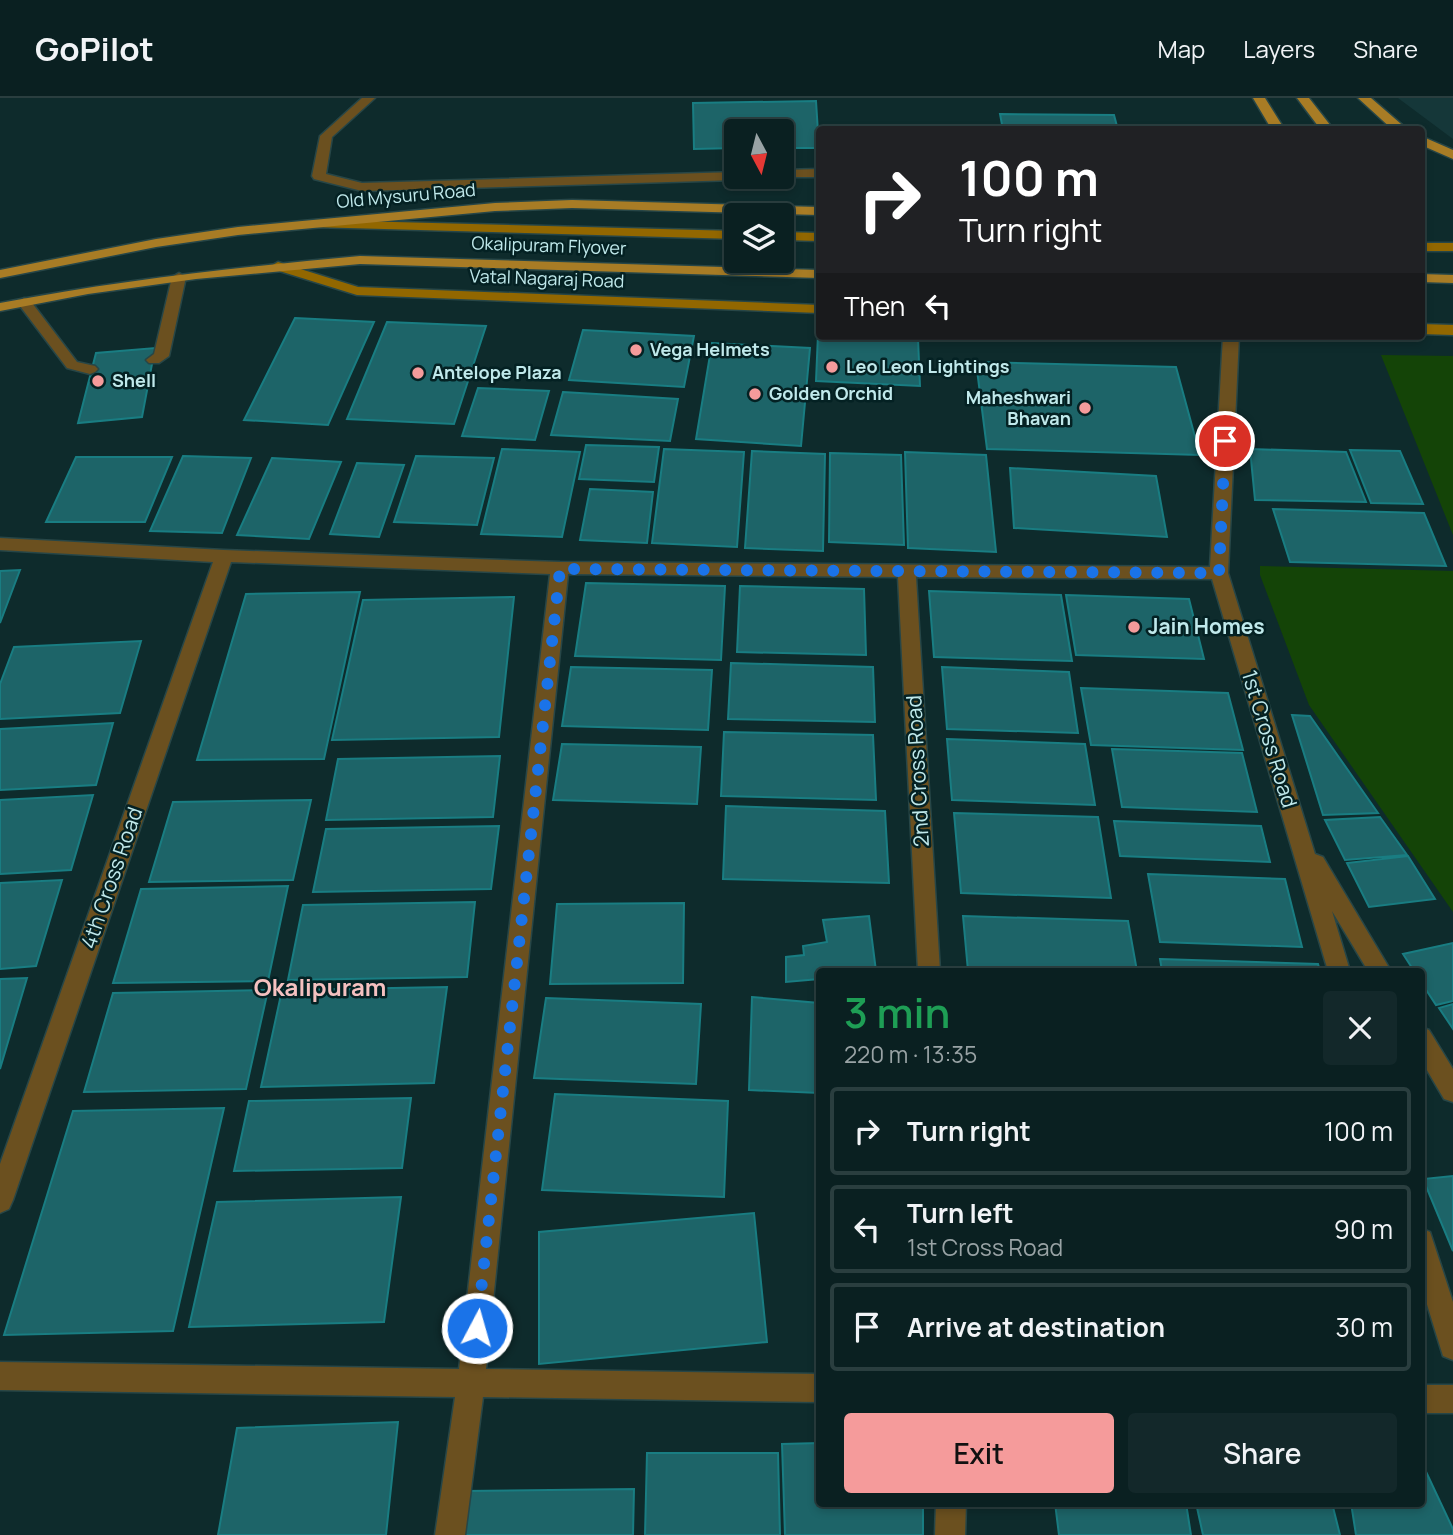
<!DOCTYPE html>
<meta charset="utf-8">
<style>
:root{--surface:#0a2021;--page:#13282a;--text:#f1f3f6;--muted:#99a3a5;--line:#2a3e3f;--accent:#f59b9b}
body{margin:0;font-family:Manrope,sans-serif;background:var(--page);color:var(--text);height:100vh;display:flex;flex-direction:column;font-size:26px;white-space:nowrap}
*{box-sizing:border-box;margin:0}
p{font-size:23px;color:var(--muted)}
.icon{flex:none;width:38px;height:38px;fill:none;stroke:currentColor;stroke-width:2;stroke-linecap:round;stroke-linejoin:round}
.map{position:relative;flex:1;overflow:hidden}
.side{position:absolute;left:816px;top:870px;width:609px;height:539px;display:flex;flex-direction:column;background:var(--surface);border-radius:7px;box-shadow:0 4px 10px #0003,0 0 0 2px var(--line)}
.side>*{flex:none}
.guide{position:absolute;left:816px;top:28px;width:609px;height:214px;border-radius:7px;box-shadow:0 4px 10px #0003,0 0 0 2px var(--line);background:#202124;color:#fff;overflow:hidden}
.needle{width:46px;rotate:173deg}
.fabs{position:absolute;left:724px;top:21px;display:grid;gap:14px}
.fabs a{display:grid;place-items:center;width:70px;height:70px;border-radius:7px;background:var(--surface);box-shadow:0 4px 10px #0003,0 0 0 2px var(--line);font-size:35px}
.pin{position:absolute;display:grid;place-items:center;width:60px;height:60px;color:#fff;margin:-30px;border:4px solid #fff;border-radius:50%;box-shadow:0 2px 7px #0007}
.me{position:absolute;width:77px;margin:-38px;rotate:6deg;stroke-linejoin:round;filter:drop-shadow(0 0 5px #0008)}
.turn{display:flex;align-items:center;gap:24px;height:147px;padding:0 28px;font-size:32px}
.turn .icon{width:91px;height:91px;stroke-width:2.5}
.turn b{display:block;font-size:49px;line-height:60px}
.then{display:flex;align-items:center;height:66px;padding:0 28px;background:#0003;gap:14px;font-size:26px}
.round{display:grid;place-items:center;flex:none;width:74px;height:74px;border-radius:7px;background:var(--page)}
.summary{display:flex;align-items:center;justify-content:space-between;height:119px;padding:0 28px}
h1{font-size:42px;font-weight:600;line-height:52px;color:#1e9e55}
.button{display:flex;gap:14px;margin-top:auto;padding:14px 28px}
.button a{flex:1;height:80px;border-radius:7px;background:var(--accent);color:#111;font-size:28px;font-weight:600;line-height:80px;text-align:center}
.button a+a{background:var(--page);color:var(--text)}
ul{padding:0;list-style:none}
li{display:flex;align-items:center;gap:21px;height:88px;margin:0 14px 10px;padding:0 14px;border:4px solid var(--line);border-radius:7px}
li div{flex:1}
li b{display:block;font-size:26px}
li em{font-style:normal}
header{display:flex;align-items:center;gap:42px;box-sizing:border-box;height:98px;padding:0 35px;background:var(--surface);border-bottom:2px solid var(--line)}
header strong{font-size:33px}
nav{display:flex;gap:38px;margin-inline-start:auto;font-size:24px}
.map>svg:first-child{display:block}
.built{fill:#153739}
.green{fill:#144407}
.building{fill:#1d6468;stroke:#197d82;stroke-width:2}
.lines{fill:none;stroke-linecap:round;stroke-linejoin:round}
.service-casing{stroke:#274647;stroke-width:3}
.minor-casing{stroke:#274647;stroke-width:3}
.secondary-casing{stroke:#274647;stroke-width:3}
.primary-casing{stroke:#274647;stroke-width:3}
.service{fill:#6b501f;fill-rule:evenodd}
.minor{fill:#6b501f;fill-rule:evenodd}
.secondary{fill:#926700;fill-rule:evenodd}
.primary{fill:#a87c25;fill-rule:evenodd}
.route{stroke:#1a73e8;stroke-width:12;stroke-dasharray:0 21.6}
.poi-dot{fill:#f59b9b;stroke:#042123;stroke-width:2.5}
.labels{text-anchor:middle;stroke-width:5;stroke-linejoin:round;paint-order:stroke}
.far-street-label{font-size:18px;fill:#c0e9eb;stroke:#042123}
.far-poi-label{font-size:18px;font-weight:bold;fill:#c0e9eb;stroke:#042123;text-anchor:start}
.poi-label{font-size:21px;font-weight:bold;fill:#c0e9eb;stroke:#042123;text-anchor:start}
.street-label{font-size:21px;fill:#c0e9eb;stroke:#042123}
.quarter-label{font-size:24px;font-weight:bold;fill:#f5c1c0;stroke:#042123}
</style>
<header>
<strong>GoPilot</strong>
<nav><a>Map</a><a>Layers</a><a>Share</a></nav>
</header>
<div class="map">
<svg width="1453" height="1437" viewBox="0 0 1453 1437">
<rect width="100%" height="100%" fill="#0e2b2c"/>
<path class="built" d="M1398,0H1453V41Z"/>
<path class="green" d="M1381,257L1453,258V437Z
M1260,468L1453,473V814L1309,607L1260,477Z"/>
<path class="building" d="M816,3L819,50H782V33H737V50L694,51L693,5Z
M1000,16L1114,17L1118,32H1003Z
M295,220L374,224L328,327L244,322Z
M387,224L486,228L454,326L347,321Z
M583,232L694,238L684,289L569,282Z
M818,236L918,240L920,288L816,283Z
M712,245L810,250L801,348L696,341Z
M155,250L142,319L78,325L96,255Z
M976,264L1176,269L1200,357L987,351Z
M478,290L549,293L535,342L462,338Z
M563,294L678,301L670,343L551,337Z
M586,347L659,349L654,384L579,381Z
M502,351L580,354L562,439L481,436Z
M664,351L744,354L737,449L652,445Z
M1250,351L1346,354L1366,404L1255,402Z
M1350,352L1400,353L1423,406L1371,405Z
M752,353L825,356L823,453L745,450Z
M905,354L986,357L996,454L908,450Z
M830,355L901,357L904,447L829,444Z
M183,358L251,360L222,435L150,433Z
M416,358L494,360L477,427L394,424Z
M76,359H172L145,424H46Z
M272,360L341,364L309,441L237,437Z
M357,365L404,367L379,439L330,436Z
M1010,370L1156,378L1167,439L1014,430Z
M590,391L653,394L647,445L580,442Z
M1273,411L1424,415L1446,468L1290,464Z
M20,472L0,525V473Z
M586,485L725,488L721,562L575,558Z
M740,488L864,491L866,557L737,554Z
M929,493L1061,497L1072,563L934,559Z
M360,494L324,661L197,662L246,496Z
M1066,497L1189,501L1204,561L1076,557Z
M514,499L499,639L332,642L363,502Z
M141,543L120,615L0,621V586L14,549Z
M731,565L873,569L875,624L728,621Z
M571,569L712,572L708,632L562,628Z
M942,569L1069,574L1078,635L947,631Z
M1081,590L1228,595L1243,652L1091,647Z
M1292,617L1310,618L1378,715L1323,717Z
M113,625L96,687L0,692V631Z
M724,634L873,637L876,702L721,698Z
M947,641L1085,646L1095,707L952,702Z
M562,646L701,649L697,706L553,702Z
M1112,651L1242,655L1257,714L1122,709Z
M500,658L493,719L326,722L338,661Z
M93,697L71,772L0,776V702Z
M311,702L293,782L149,784L173,704Z
M726,708L885,713L889,785L723,781Z
M954,715L1098,719L1111,800L961,795Z
M1380,719L1407,757L1345,762L1325,722Z
M1114,723L1261,728L1270,764L1120,758Z
M499,728L491,791L313,794L326,731Z
M1408,758L1435,801L1369,809L1347,765Z
M1148,776L1285,781L1302,849L1160,844Z
M62,782L36,868L0,871V785Z
M288,788L268,883L113,885L141,791Z
M475,804L467,879L288,882L303,807Z
M684,805L683,885L550,886L557,806Z
M869,818L876,873H819V881L786,884V859L804,857L803,848L827,844L823,822Z
M963,818L1128,823L1137,873H968Z
M1453,845V903L1436,907L1421,884V873H1414L1403,856Z
M1160,861L1318,866L1320,873H1162Z
M27,880L0,971V881Z
M447,889L434,985L261,989L282,892Z
M268,892L246,991L84,994L113,895Z
M752,899L819,905V995L749,992Z
M546,900L701,906L696,986L534,980Z
M1453,906V931L1439,910Z
M555,996L728,1003L724,1099L542,1092Z
M411,1000L402,1070L234,1073L249,1003Z
M224,1010L173,1233L4,1237L73,1013Z
M1453,1078V1153L1423,1081Z
M401,1099L384,1224L189,1229L217,1104Z
M754,1115L767,1244L539,1266V1134Z
M398,1324L386,1437H218L237,1330Z
M819,1345V1405H923V1437H785L782,1346Z
M647,1355H778L780,1437H645Z
M1421,1363L1453,1431V1437H1356L1351,1405H1421Z
M634,1391L633,1437H460L464,1393Z
M1055,1405H1186L1191,1437H1059Z
M1196,1405H1332L1340,1437H1203Z"/>
<g class="lines">
<g class="service-casing">
<path id="service" d="M179,175L186,179L169,258L159,265H149L146,262L154,256L172,179Z
M24,200L29,201L77,264L95,268L98,271L95,274L90,276L67,270L17,204Z"/>
</g>
<g class="minor-casing">
<path id="minor" d="M362,0H375L332,39L326,76L362,85L737,74V79H743L737,82L362,93L314,81L312,78L320,38Z
M819,71V79H777H782V72Z
M1223,238H1239L1228,475L1315,756L1323,759L1391,873H1368L1332,813L1350,873H1328L1212,481L916,479L940,873H918L898,479L568,476L486,1271L819,1276V1304L483,1299L465,1437H435L455,1299L0,1292V1264L459,1271L550,476L231,464L13,1102L9,1111L0,1115V1066L213,464L0,452V440L224,452L560,464L1210,469Z
M1421,929L1429,932L1453,971V1004L1444,1001L1421,962Z
M1421,1130L1430,1134L1453,1204V1262L1443,1258L1421,1187Z
M1421,1287H1453V1315H1421Z
M936,1405H966L965,1437H935Z"/>
</g>
<g class="secondary-casing">
<path id="secondary" d="M317,122L737,133V141L312,129L310,126Z
M782,134L819,135V143L782,142Z
M1421,145H1453V153H1421Z
M278,164L358,189L819,207V215L357,197L273,171L271,168Z
M1421,226L1453,227V237L1421,236Z"/>
</g>
<g class="primary-casing">
<path id="primary" d="M1253,0H1265L1285,32H1272Z
M1297,0H1309L1334,32H1321Z
M1358,0H1371L1408,32H1393Z
M1421,38L1453,52V61L1421,47Z
M572,102L819,109V117L572,110L495,113L238,137L156,149L0,180V172L156,141L238,129L495,105Z
M360,158L819,172V180L360,166L196,181L88,196L0,213V205C120,182 239,169 360,158Z
M1421,176L1453,177V185L1421,184Z"/>
</g>
<use href="#service" class="service"/>
<use href="#minor" class="minor"/>
<use href="#secondary" class="secondary"/>
<use href="#primary" class="primary"/>
</g>
<g class="lines">
<path class="route" d="M477,1230L560,471L1219,475L1225,343"/>
</g>
<g class="poi-dot">
<circle cx="636" cy="252" r="7"/>
<circle cx="832" cy="269" r="7"/>
<circle cx="418" cy="275" r="7"/>
<circle cx="98" cy="283" r="7"/>
<circle cx="755" cy="296" r="7"/>
<circle cx="1085" cy="310" r="7"/>
<circle cx="1134" cy="529" r="7"/>
</g>
<g class="labels">
<g class="far-street-label">
<text transform="translate(406 98) rotate(-5)" y="6">Old Mysuru Road</text>
<text transform="translate(549 148) rotate(2)" y="6">Okalipuram Flyover</text>
<text transform="translate(547 181) rotate(2)" y="6">Vatal Nagaraj Road</text>
</g>
<g class="far-poi-label">
<text x="650" y="258">Vega Helmets</text>
<text x="846" y="275">Leo Leon Lightings</text>
<text x="432" y="281">Antelope Plaza</text>
<text x="112" y="289">Shell</text>
<text x="769" y="302">Golden Orchid</text>
<text x="1071" y="306" text-anchor="end">Maheshwari<tspan x="1071" dy="21">Bhavan</tspan></text>
</g>
<g class="poi-label">
<text x="1148" y="536">Jain Homes</text>
</g>
<g class="street-label">
<text transform="translate(1269 641) rotate(73)" y="7">1st Cross Road</text>
<text transform="translate(918 673) rotate(-93)" y="7">2nd Cross Road</text>
<text transform="translate(112 780) rotate(-71)" y="7">4th Cross Road</text>
</g>
<g class="quarter-label">
<text x="320" y="898">Okalipuram</text>
</g>
</g>
</svg>
<div class="fabs">
<a><svg class="needle" viewBox="-14 -14 28 28"><path d="M0-13l5 13h-10z" fill="#e53935"/><path d="M0 13l5-13h-10z" fill="#99a3a5"/></svg></a>
<a><svg class="icon" aria-label="layers" viewBox="0 0 24 24"><path d="M12 4l9 5-9 5-9-5zM3 14l9 5 9-5"/></svg></a>
</div>
<div class="pin" style="left:1225px;top:343px;background:#d93025"><svg class="icon" aria-label="arrive" viewBox="0 0 24 24"><path d="M6 21V4h12l-3 4 3 4H6"/></svg></div>
<svg class="me" style="left:477px;top:1230px" viewBox="-20 -20 40 40"><circle r="17" fill="#1a73e8" stroke="#fff" stroke-width="3"/><path d="M0-11L8 9 0 5-8 9z" fill="#fff"/></svg>
<div class="guide">
<div class="turn"><svg class="icon" aria-label="right" viewBox="0 0 24 24"><path d="M7 20v-9h11M14 6l5 5-5 5"/></svg><div><b>100 m</b>Turn right</div></div>
<div class="then">Then<svg class="icon" aria-label="left" viewBox="0 0 24 24"><path d="M17 20v-9H6M10 6l-5 5 5 5"/></svg></div>
</div>
<section class="side">
<div class="summary"><div><h1>3 min</h1><p>220 m · 13:35</p></div><a class="round"><svg class="icon" aria-label="close" viewBox="0 0 24 24"><path d="M6 6l12 12M18 6L6 18"/></svg></a></div>
<ul>
<li><svg class="icon" aria-label="right" viewBox="0 0 24 24"><path d="M7 20v-9h11M14 6l5 5-5 5"/></svg><div><b>Turn right</b></div><em>100 m</em></li>
<li><svg class="icon" aria-label="left" viewBox="0 0 24 24"><path d="M17 20v-9H6M10 6l-5 5 5 5"/></svg><div><b>Turn left</b><p>1st Cross Road</p></div><em>90 m</em></li>
<li><svg class="icon" aria-label="arrive" viewBox="0 0 24 24"><path d="M6 21V4h12l-3 4 3 4H6"/></svg><div><b>Arrive at destination</b></div><em>30 m</em></li>
</ul>
<div class="button"><a>Exit</a><a>Share</a></div>
</section>
</div>
